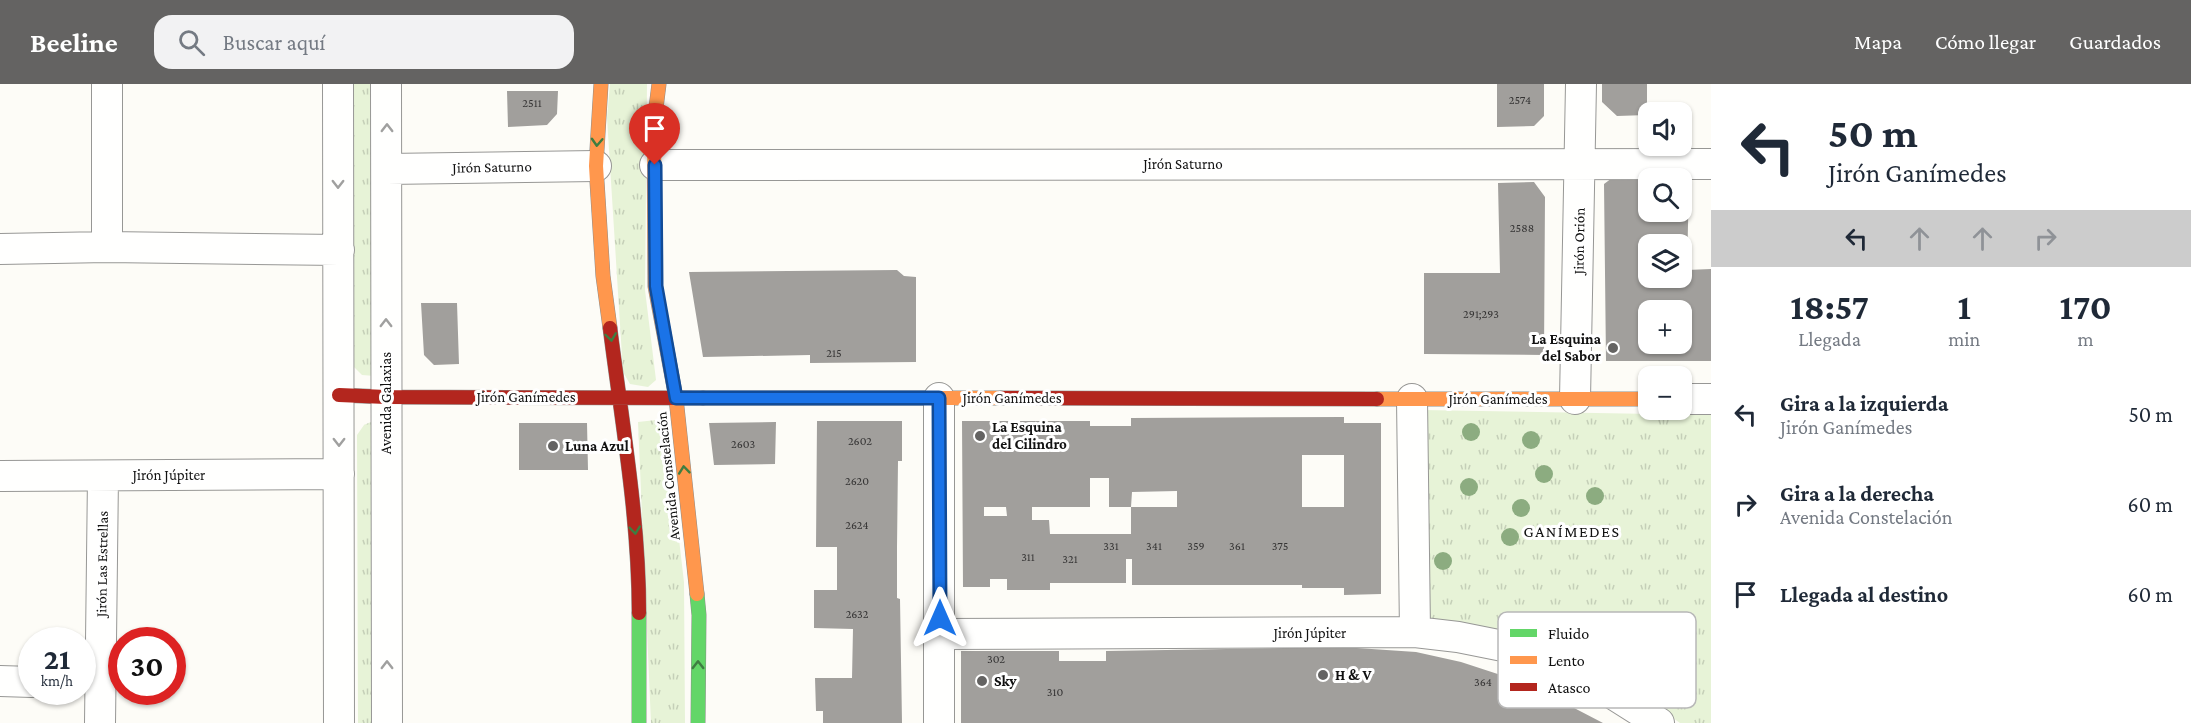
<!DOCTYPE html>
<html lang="es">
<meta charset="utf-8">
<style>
:root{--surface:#fff;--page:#f2f2f3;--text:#1f2937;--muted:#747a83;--accent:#646362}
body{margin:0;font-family:"Crimson Pro",serif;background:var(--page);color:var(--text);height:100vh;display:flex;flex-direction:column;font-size:22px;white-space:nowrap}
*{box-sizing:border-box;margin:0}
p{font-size:20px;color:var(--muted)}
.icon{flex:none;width:33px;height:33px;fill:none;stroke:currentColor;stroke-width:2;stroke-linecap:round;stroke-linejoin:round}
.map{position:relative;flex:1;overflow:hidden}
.side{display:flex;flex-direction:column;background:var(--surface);width:480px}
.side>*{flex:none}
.guide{background:#fff;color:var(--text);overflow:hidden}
.fabs{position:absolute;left:1638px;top:18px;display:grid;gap:12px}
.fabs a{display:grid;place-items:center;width:54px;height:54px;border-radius:12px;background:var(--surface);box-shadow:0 2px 4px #0004;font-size:30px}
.speed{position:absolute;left:18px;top:543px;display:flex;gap:12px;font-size:30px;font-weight:700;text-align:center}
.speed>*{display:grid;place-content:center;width:78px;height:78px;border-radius:50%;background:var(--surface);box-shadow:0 2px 4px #0004;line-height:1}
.speed small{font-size:15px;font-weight:400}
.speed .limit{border:9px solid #d22;background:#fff;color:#111}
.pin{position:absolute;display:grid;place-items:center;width:51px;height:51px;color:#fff;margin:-62px -26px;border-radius:50% 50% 50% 0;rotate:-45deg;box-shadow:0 0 6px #0007}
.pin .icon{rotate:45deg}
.me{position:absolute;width:66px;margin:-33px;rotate:0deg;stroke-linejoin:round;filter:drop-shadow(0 0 4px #0008)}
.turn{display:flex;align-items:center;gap:21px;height:126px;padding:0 18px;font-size:27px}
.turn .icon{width:78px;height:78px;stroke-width:2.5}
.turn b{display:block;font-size:42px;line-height:51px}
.lanes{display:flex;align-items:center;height:57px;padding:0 18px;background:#0003;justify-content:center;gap:30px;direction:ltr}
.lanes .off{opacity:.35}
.eta{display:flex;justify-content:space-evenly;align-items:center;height:102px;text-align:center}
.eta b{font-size:36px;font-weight:700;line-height:42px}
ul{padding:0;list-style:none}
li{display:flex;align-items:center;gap:18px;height:90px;padding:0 18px}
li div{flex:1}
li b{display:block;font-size:22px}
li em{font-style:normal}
header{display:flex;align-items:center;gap:36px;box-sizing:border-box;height:84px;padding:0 30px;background:var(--accent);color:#fff}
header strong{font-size:28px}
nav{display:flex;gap:33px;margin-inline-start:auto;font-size:21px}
.search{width:420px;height:54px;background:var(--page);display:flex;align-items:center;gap:15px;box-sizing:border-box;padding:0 21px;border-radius:18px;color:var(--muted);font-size:22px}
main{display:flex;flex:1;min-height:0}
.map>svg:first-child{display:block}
.grass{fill:url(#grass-tufts)}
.building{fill:#a19f9c;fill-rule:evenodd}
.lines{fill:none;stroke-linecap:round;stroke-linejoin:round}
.street-casing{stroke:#979795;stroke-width:32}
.fast-casing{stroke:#8e8d8b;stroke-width:15}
.slow-casing{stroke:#8e8d8b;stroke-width:15}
.jam-casing{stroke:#8e8d8b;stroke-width:15}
.street{stroke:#fffffe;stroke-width:30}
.fast{stroke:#63d668;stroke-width:14}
.slow{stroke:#ff974d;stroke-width:14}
.jam{stroke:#b3261e;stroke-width:14}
.tree{fill:#8cac80}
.oneway{stroke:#a0a09f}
.oneway2{stroke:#3e7d41}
.route-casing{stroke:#114b97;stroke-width:15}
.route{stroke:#1a73e8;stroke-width:10}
.poi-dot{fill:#646362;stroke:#fff;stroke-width:2}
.labels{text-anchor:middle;stroke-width:6;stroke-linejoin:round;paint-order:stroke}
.number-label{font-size:12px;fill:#353434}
.street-label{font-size:15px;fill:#111;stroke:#fff}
.poi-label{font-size:15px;font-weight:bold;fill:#111;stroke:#fff;text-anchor:start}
.neighbourhood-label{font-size:16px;letter-spacing:1.5px;fill:#111;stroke:#fff}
.key{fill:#fff;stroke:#b8b8b8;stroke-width:1.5}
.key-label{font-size:16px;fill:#111}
</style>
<header>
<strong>Beeline</strong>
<div class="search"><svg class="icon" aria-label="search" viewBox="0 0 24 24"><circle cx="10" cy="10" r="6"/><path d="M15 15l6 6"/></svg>Buscar aquí</div>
<nav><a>Mapa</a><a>Cómo llegar</a><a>Guardados</a></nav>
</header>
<main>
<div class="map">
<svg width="1711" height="639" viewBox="0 0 1711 639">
<defs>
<pattern id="grass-tufts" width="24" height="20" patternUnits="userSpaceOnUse" patternTransform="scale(1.5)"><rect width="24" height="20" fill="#e7f3d7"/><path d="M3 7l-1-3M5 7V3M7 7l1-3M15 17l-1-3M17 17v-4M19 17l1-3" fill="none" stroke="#c5cfb8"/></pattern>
</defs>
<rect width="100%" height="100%" fill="#fdfcf7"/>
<path class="grass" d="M354,0H376L375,292L362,291L354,283Z
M610,0H647L645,206L656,296L648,303L630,300L623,288L607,34Z
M1422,326L1711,331V639H1680L1602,584L1551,564L1426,535Z
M656,336L666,344L684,498L685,639H651L638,338Z
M373,337L380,639H358L357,351L364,341Z"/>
<path class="building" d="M1497,0H1544V32L1534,42L1497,43Z
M1602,0H1647V31L1617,32L1602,18Z
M507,7H558L557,30L547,41L508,43Z
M1612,94L1648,95V128H1682V96H1689L1687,186L1711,185V277H1606L1604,100ZM1649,150L1665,151L1666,160H1682V194H1648ZM1648,226H1682V260H1648Z
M1534,98L1545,113L1544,271L1424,270V189H1500L1498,99Z
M897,186L904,192L916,193V278L810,279V271L703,273L689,188Z
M421,219H457L459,280L434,281L424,271Z
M1344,333V339H1381V510L1344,511V504H1302V501H1132V475H1126V499H1050V506H1007V495H990V503H963L962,337H1090V342H1131V334ZM1302,371H1344V423H1302ZM1090,394H1109V423H1131L1132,408L1177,407V423H1131V450H1050L1049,436H1032V423H1090ZM984,423H1006L1007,432H984Z
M817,337H902V377H898L897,464V514L900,515L902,639H823V627H816L815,594H852L853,545L814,544V506H837V463H816Z
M776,338L775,380L714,381L709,339Z
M519,339H587L588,386H519Z
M1342,563L1416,568L1461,578L1528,600L1603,639H961V567H1059V577H1106V567Z"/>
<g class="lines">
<g class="street-casing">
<path id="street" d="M338,0L339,639
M386,0L387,639
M655,81L1711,80
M387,85L596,82
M107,163V0
M0,165L107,163L339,166
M939,314V639
M1412,315L1415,548
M1575,315L1581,0
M1682,315H1711
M0,392L339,390
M940,550L1415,548L1458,553L1518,565L1599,601L1659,639
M0,597L32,598
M100,639L103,392"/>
</g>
<g class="fast-casing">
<path id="fast" d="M697,510L699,531L698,639
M639,529V639"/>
</g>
<g class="slow-casing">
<path id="slow" d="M601,0L596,82L603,192L610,244
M659,0L654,40L655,202L676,314L697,510
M703,314H1001
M1377,315H1648"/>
</g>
<g class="jam-casing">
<path id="jam" d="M610,244C622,339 639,434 639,529
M339,311L386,313L703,314
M1001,314L1377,315"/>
</g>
<use href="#street" class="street"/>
<use href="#fast" class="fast"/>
<use href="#slow" class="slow"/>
<use href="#jam" class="jam"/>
</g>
<g class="tree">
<circle cx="1471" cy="348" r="9"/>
<circle cx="1531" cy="356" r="9"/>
<circle cx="1544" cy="390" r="9"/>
<circle cx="1469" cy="403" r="9"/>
<circle cx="1595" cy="412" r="9"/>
<circle cx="1521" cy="424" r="9"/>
<circle cx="1510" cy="453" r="9"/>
<circle cx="1443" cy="477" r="9"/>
</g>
<defs><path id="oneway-chevron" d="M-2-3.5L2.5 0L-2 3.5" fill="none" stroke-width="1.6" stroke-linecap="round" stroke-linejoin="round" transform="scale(1.5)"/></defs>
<g class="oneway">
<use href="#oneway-chevron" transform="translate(387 44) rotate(-90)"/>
<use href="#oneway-chevron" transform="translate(338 100) rotate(90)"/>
<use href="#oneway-chevron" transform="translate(386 239) rotate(-90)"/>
<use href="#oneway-chevron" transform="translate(339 358) rotate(90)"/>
<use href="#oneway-chevron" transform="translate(387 581) rotate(-90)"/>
</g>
<g class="oneway2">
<use href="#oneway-chevron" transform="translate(597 58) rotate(93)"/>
<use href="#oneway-chevron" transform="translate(611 253) rotate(82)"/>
<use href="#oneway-chevron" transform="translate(684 386) rotate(-96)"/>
<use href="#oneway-chevron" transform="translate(635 446) rotate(84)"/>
<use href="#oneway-chevron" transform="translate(698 581) rotate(-90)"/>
</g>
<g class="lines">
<g class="route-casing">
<path id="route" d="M655,81L656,202L676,314H939L940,534"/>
</g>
<use href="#route" class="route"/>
</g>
<g class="poi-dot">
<circle cx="1613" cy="264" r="6"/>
<circle cx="980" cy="352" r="6"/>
<circle cx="553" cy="362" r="6"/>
<circle cx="1323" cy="591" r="6"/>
<circle cx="982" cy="597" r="6"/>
</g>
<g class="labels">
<g class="number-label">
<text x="1520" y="20">2574</text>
<text x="532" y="23">2511</text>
<text x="1522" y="148">2588</text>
<text x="1481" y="234">291;293</text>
<text x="834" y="273">215</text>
<text x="860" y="361">2602</text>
<text x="743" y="364">2603</text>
<text x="857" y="401">2620</text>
<text x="857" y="445">2624</text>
<text x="1111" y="466">331</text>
<text x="1154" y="466">341</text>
<text x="1196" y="466">359</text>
<text x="1237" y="466">361</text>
<text x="1280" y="466">375</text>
<text x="1028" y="477">311</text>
<text x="1070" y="479">321</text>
<text x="857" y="534">2632</text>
<text x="996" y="579">302</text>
<text x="1483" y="602">364</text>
<text x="1055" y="612">310</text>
</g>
<g class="street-label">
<text x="1183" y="85">Jirón Saturno</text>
<text transform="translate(492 83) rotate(-1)" y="5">Jirón Saturno</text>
<text transform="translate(1579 157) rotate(-89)" y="5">Jirón Orión</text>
<text x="526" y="318">Jirón Ganímedes</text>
<text x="1012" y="319">Jirón Ganímedes</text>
<text x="1498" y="320">Jirón Ganímedes</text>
<text transform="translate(386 319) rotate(-90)" y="5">Avenida Galaxias</text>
<text x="169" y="396">Jirón Júpiter</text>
<text transform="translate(668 392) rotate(-96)" y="5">Avenida Constelación</text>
<text transform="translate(102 480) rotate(-89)" y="5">Jirón Las Estrellas</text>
<text x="1310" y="554">Jirón Júpiter</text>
</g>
<g class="poi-label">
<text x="1601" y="260" text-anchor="end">La Esquina<tspan x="1601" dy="17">del Sabor</tspan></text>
<text x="992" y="348">La Esquina<tspan x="992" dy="17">del Cilindro</tspan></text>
<text x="565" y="367">Luna Azul</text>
<text x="1335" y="596">H &amp; V</text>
<text x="994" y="602">Sky</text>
</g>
<g class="neighbourhood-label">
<text x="1572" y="453">GANÍMEDES</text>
</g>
</g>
<rect x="1498" y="528" width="198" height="96" rx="9" class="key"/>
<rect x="1510" y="545" width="27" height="8" fill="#63d668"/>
<rect x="1510" y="572" width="27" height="8" fill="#ff974d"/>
<rect x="1510" y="599" width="27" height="8" fill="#b3261e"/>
<g class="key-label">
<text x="1548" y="555">Fluido</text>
<text x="1548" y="582">Lento</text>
<text x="1548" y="609">Atasco</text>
</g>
</svg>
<div class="fabs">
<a><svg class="icon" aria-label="sound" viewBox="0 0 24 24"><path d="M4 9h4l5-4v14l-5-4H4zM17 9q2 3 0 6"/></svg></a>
<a><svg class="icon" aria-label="search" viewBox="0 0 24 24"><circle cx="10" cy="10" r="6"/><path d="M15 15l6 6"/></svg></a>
<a><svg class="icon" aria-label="layers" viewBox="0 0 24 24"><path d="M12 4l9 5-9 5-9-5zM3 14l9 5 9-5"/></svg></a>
<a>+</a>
<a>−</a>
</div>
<div class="speed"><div>21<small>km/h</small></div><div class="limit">30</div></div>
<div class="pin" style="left:655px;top:81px;background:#d93025"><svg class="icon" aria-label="arrive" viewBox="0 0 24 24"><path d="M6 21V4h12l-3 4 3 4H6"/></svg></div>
<svg class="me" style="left:940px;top:534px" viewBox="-20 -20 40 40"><path d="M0-17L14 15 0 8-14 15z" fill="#1a73e8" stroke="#fff" stroke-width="4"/></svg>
</div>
<section class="side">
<div class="guide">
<div class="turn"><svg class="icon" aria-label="left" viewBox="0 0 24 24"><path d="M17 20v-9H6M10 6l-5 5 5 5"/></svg><div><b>50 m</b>Jirón Ganímedes</div></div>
<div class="lanes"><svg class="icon" aria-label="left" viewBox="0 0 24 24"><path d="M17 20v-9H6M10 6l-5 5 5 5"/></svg><svg class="icon off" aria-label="ahead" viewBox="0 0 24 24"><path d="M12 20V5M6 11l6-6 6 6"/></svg><svg class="icon off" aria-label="ahead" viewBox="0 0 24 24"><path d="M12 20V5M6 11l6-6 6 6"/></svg><svg class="icon off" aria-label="right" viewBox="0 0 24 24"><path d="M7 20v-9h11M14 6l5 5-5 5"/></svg></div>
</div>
<div class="eta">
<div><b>18:57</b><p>Llegada</p></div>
<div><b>1</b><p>min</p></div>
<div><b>170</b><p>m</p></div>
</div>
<ul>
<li><svg class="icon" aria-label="left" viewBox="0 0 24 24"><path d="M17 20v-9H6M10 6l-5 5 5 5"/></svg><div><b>Gira a la izquierda</b><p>Jirón Ganímedes</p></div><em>50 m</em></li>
<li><svg class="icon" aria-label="right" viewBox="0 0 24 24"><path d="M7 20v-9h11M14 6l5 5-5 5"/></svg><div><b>Gira a la derecha</b><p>Avenida Constelación</p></div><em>60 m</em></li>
<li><svg class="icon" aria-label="arrive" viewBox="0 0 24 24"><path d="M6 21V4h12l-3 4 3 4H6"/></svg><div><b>Llegada al destino</b></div><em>60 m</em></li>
</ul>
</section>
</main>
